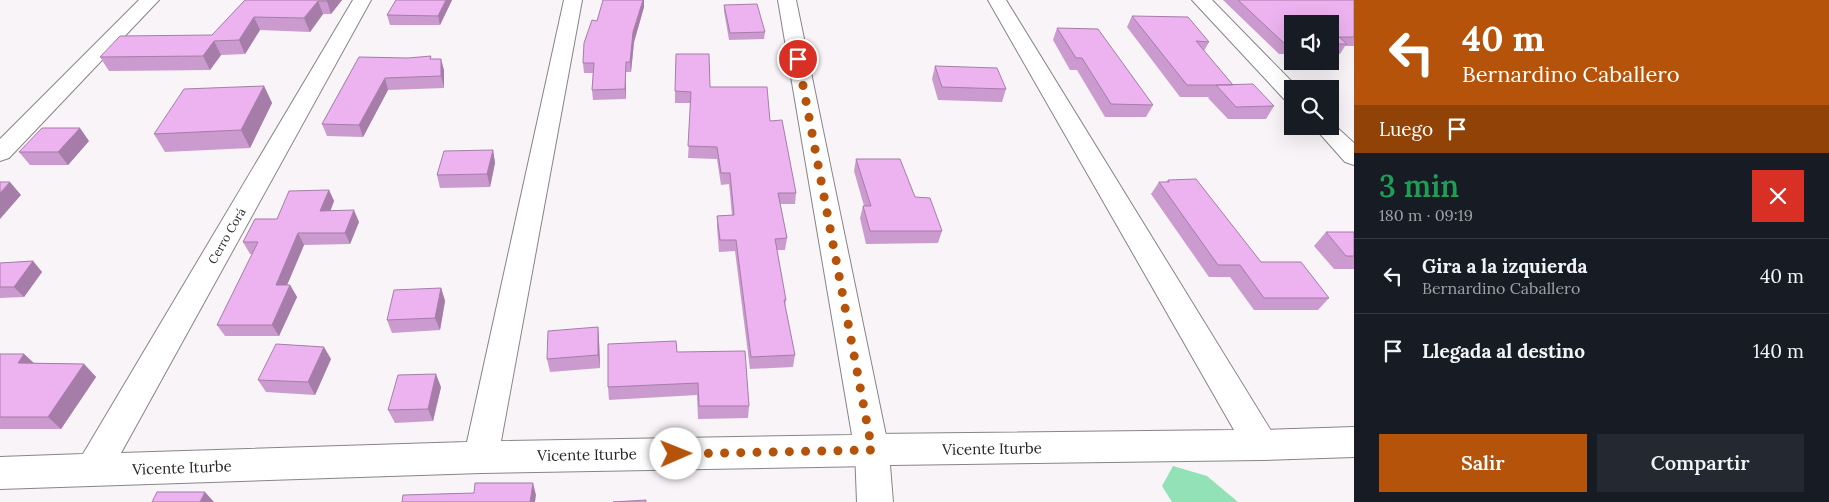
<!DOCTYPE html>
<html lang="es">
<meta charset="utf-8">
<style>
:root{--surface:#171b24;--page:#242831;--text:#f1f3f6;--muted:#9ea1a6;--line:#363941;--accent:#b45309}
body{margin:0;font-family:Lora,serif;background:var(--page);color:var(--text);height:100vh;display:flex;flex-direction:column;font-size:19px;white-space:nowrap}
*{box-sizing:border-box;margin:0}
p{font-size:16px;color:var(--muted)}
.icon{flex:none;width:28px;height:28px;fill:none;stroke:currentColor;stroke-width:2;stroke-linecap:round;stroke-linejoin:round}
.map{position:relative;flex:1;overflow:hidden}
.details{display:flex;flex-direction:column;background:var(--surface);width:475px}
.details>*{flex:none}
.hud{background:#b45309;color:#fff;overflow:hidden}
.buttons{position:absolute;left:1284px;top:15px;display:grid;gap:10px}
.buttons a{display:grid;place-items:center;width:55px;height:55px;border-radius:0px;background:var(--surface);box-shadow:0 5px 20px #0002;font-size:25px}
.pin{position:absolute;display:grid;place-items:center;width:42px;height:42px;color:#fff;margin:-21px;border:2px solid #fff;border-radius:50%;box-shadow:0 1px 5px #0007}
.me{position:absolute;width:55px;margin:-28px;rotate:89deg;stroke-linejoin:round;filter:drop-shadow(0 0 4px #0008)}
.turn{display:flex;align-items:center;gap:18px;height:105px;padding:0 25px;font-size:22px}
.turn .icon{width:65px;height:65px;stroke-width:2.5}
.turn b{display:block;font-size:35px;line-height:42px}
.then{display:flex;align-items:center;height:48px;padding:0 25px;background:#0003;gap:10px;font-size:19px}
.round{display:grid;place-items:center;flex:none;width:52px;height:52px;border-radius:0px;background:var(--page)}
.summary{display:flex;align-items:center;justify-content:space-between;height:85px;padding:0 25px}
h1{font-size:30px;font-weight:600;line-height:38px;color:#1e9e55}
.button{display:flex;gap:10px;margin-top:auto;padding:10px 25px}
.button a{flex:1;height:58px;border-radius:0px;background:var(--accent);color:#fff;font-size:20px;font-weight:600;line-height:58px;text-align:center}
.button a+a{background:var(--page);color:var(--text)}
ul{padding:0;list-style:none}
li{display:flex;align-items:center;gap:15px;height:75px;padding:0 25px;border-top:1px solid var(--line)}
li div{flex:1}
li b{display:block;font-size:19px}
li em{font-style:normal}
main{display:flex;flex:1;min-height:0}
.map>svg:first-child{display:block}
.green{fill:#93e2b7}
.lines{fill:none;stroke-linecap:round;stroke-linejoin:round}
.minor-casing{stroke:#888488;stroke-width:2}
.tertiary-casing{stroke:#888488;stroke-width:2}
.minor{fill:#fff;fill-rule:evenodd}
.tertiary{fill:#fff;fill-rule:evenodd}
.wall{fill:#cb9ace}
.shaded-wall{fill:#a57da8}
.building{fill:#ecb3f0;stroke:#a57da8}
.route{stroke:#b45309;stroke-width:9;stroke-dasharray:0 16.2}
.labels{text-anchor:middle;stroke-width:5;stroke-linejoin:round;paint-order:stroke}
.street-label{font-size:12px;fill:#282628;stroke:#fff}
.near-street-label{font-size:15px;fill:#282628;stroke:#fff}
</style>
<main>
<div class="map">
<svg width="1354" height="502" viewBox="0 0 1354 502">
<rect width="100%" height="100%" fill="#f8f4f8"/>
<path class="green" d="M1173,466L1207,476L1238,502H1172L1162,486Z"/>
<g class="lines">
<g class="minor-casing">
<path id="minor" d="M139,0H159L9,158L0,161V139Z
M353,0H371L121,453L467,442L564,0H582L501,441L852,435L778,0H796L889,450L884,461L872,466L481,473L0,489V457L83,454Z
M1192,0H1212L1299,89H1292V100L1284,99Z
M1330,121L1354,143V165L1345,162L1313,126H1330Z
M1354,427V457L1261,460L1249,456L1244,445L1249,434L1261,430Z"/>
</g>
<g class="tertiary-casing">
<path id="tertiary" d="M988,0H1006L1273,434L1278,445L1273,456L1261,460L890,465L893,502H857L855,450L860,439L872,434L1234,430Z"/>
</g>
<use href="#minor" class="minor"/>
<use href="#tertiary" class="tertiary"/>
</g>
<path class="wall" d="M245,0H342L331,14H323L310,32L260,30L245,54L221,55L210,70L109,71L100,57L212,35Z
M396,0H452L440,25H390L387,15Z
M603,0H644V7L634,42L631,72H626V99L593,100L592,90L593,73H584L583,63L597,21Z
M1223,0H1354V46H1345L1340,54H1330V24H1292V54H1279Z
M724,5L765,32L764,39L729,40L724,11Z
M1132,16L1209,42L1204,51L1233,85L1274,106L1266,119H1228L1208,98L1209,97H1180L1127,27Z
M1057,28L1153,105L1146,117H1105L1077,70H1070L1053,40Z
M359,57L431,59L444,70V88L388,90L363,137L327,136L322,124Z
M935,66L1006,89L1002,102L938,100L932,79Z
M264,86L272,103L250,148L165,152L154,134Z
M710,87L770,121L796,193L795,204H780L787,238L785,250H777L786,300L785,306L795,355L793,367L750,369L735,251L719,252L717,227V216L732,215L729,184L721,185L717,159L688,158L691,103H675V91Z
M89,141L68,165H30L19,152Z
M493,150L495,163L490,187L440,188L437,175Z
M856,159L915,197L942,231L938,243L866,244L860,218L863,206H864L854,171Z
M1168,180L1261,262L1329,298L1318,310H1254L1230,277H1209L1151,194L1159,182H1166Z
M329,190L334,201L330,211L359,222L350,244L304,245L287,285H290L297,297L279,336H225L217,325L253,254H250L243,242L277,219Z
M1326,232H1354V269H1334L1314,246Z
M33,261L42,272L24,297L0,298V263Z
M441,288L445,301L440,330L392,333L387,320Z
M598,327L599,340L600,368L550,372L547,359Z
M677,352L749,406L748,418L698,419L697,395L609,400L608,387Z
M0,354H24L34,363L84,364L96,377L61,429H0Z
M331,359L315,395L266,392L258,380Z
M441,387L433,421L395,423L388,410Z"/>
<path class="shaded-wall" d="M327,0H342L331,14L327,1Z
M446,0H452L440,25L438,16Z
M643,0H644V7L634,42L631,72L630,62L633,32Z
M318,1L323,14L310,32L304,18Z
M254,17L260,30L245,54L239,40Z
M214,41L221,55L210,70L203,56Z
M441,59L444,70V88L441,76Z
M626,62V99L625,89Z
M385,78L388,90L363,137L359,125Z
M264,86L272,103L250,148L241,130Z
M80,128L89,141L68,165L58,152Z
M493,150L495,163L490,187L487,174Z
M10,182L21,195L0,219V193Z
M329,190L334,201L326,223L320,211Z
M354,210L359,222L350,244L345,233Z
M298,233L304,245L282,297L276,285Z
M33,261L42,272L24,297L14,287Z
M290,285L297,297L279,336L272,325Z
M441,288L445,301L440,330L435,318Z
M598,327L599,340L600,368L598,355Z
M324,347L331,359L315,395L308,382Z
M24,354L38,367L18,363Z
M84,364L96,377L61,429L48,417Z
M436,374L441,387L433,421L428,409Z
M533,483L536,495L535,502H530Z
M205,492L214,502H200Z"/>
<path class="building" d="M245,0H327V1H318L304,18L254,17L239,40L214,41L203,56L100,57L120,36L212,35Z
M396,0H446L438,16L387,15Z
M603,0H643L633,32L630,62H626L625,89L592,90L594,63H583L584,43L592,20L597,21Z
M1238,0H1354V37H1339L1347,44H1330V24H1292V44H1285Z
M757,4L765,32L730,33L724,5Z
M1132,16L1188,17L1209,42L1196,41L1233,85H1187Z
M1057,28L1098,29L1153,105L1111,104L1082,58H1076Z
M676,54H709L710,87H767L770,121L782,120L796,193H778L787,238L775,239L786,300H784L795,355L751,357L736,240H720L717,216L734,215L730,173H721L717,147L688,146L691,92L675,91Z
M431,56L430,59H441V76L385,78L359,125L322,124L359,57L408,58Z
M935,66L997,68L1006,89L942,87Z
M1253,84L1274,106L1236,107L1216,85Z
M264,86L241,130L154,134L184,89Z
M42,128H80L58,152H19Z
M493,150L487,174L437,175L444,151Z
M856,159H900L915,197L930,198L942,231H870L863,206H871Z
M1196,179L1261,262H1301L1329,298H1264L1240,265H1218L1159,182H1169L1168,180Z
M0,182H10L0,193Z
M329,190L320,211L354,210L345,233H298L276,285H290L272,325H217L258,242H243L255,219H277L289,191Z
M1326,232H1354V256H1346Z
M33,261L14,287H0V263Z
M441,288L435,318L387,320L394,290Z
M598,327V355L547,359L548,331Z
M676,341L677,352L745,351L749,406H699L698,383L608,387V344Z
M276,344L324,347L308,382L258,380Z
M0,354H24L18,363L84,364L48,417H0Z
M436,374L428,409L388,410L398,375Z
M475,483H533L530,502H402L403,495L474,493Z
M157,492H205L200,502H152Z
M646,500V502H613Z"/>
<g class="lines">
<path class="route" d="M676,454L872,450L798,59"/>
</g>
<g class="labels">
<g class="street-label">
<text transform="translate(227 236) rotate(-60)" y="4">Cerro Corá</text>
</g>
<g class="near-street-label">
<text transform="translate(992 449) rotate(-1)" y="5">Vicente Iturbe</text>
<text transform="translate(587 455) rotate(-1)" y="5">Vicente Iturbe</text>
<text transform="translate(182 468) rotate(-2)" y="5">Vicente Iturbe</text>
</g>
</g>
</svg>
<div class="buttons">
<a><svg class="icon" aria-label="sound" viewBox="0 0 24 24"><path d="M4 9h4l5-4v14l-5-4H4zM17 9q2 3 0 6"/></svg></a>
<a><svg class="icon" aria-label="search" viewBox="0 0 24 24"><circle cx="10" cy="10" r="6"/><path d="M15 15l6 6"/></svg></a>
</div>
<div class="pin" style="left:798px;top:59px;background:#d93025"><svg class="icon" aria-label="arrive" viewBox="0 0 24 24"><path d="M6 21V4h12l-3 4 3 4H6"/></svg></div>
<svg class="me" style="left:676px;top:454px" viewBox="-20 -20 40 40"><circle r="19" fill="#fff"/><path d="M0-13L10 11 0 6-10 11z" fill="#b45309"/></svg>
</div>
<section class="details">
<div class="hud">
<div class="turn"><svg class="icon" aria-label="left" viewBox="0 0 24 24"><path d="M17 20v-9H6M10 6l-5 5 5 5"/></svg><div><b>40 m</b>Bernardino Caballero</div></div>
<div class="then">Luego<svg class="icon" aria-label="arrive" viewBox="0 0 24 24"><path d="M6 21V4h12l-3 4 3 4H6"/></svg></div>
</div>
<div class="summary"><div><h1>3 min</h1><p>180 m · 09:19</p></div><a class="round" style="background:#d93025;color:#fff"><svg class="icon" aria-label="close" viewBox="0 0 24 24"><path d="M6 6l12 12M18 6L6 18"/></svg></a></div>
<ul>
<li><svg class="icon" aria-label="left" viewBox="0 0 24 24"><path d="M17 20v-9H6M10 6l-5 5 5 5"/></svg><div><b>Gira a la izquierda</b><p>Bernardino Caballero</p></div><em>40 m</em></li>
<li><svg class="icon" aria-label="arrive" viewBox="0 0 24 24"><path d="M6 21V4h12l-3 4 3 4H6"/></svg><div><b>Llegada al destino</b></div><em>140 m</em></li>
</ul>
<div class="button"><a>Salir</a><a>Compartir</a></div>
</section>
</main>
